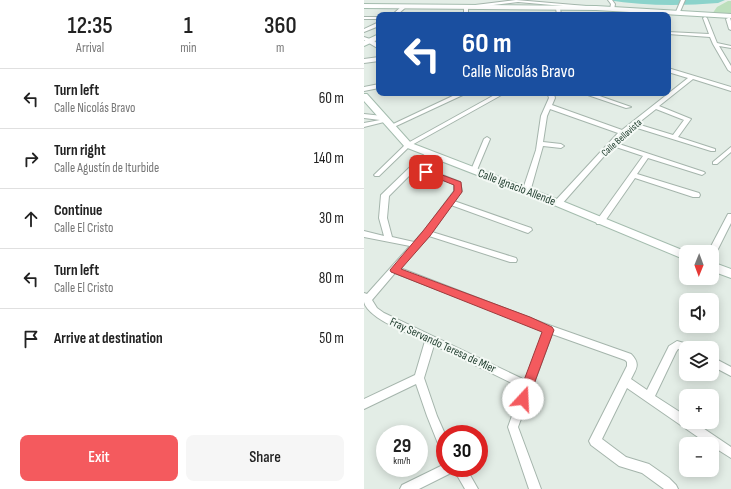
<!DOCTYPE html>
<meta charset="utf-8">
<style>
:root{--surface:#fff;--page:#f6f6f6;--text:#222;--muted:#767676;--line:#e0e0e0;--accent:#f45a5e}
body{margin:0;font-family:"Sofia Sans Condensed",sans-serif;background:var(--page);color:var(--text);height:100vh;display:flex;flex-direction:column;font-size:15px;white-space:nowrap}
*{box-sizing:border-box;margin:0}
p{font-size:13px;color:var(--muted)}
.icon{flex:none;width:22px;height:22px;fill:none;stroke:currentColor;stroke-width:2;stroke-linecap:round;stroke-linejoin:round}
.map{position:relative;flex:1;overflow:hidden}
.side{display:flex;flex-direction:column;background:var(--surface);width:364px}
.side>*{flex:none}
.banner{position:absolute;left:12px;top:12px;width:295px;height:84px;border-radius:8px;box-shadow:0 2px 10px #0003;background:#1a4fa0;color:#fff;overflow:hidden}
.needle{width:26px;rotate:181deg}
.fabs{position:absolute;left:315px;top:245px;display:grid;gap:8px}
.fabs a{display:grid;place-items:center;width:40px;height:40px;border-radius:8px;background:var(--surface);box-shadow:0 2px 10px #0003;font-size:20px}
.speed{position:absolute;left:12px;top:425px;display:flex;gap:8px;font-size:20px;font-weight:700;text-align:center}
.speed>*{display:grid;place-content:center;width:52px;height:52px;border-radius:50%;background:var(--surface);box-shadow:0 2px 10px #0003;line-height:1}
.speed small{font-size:10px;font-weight:400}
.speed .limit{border:6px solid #d22;background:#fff;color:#111}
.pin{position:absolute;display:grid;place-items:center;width:34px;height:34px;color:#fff;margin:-17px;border-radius:8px;box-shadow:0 2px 6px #0006}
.me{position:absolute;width:44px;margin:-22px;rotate:20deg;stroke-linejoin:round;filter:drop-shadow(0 0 3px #0008)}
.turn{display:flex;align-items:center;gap:14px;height:84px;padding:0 20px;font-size:18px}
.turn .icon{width:52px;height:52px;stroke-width:2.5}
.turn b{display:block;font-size:28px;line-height:34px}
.eta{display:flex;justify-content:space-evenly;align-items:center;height:68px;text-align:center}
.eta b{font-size:24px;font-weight:600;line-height:28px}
.button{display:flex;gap:8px;margin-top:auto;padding:8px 20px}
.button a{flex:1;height:46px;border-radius:8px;background:var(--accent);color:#fff;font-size:16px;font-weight:600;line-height:46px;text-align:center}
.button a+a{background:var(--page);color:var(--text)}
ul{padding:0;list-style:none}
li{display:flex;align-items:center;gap:12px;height:60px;padding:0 20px;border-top:1px solid var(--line)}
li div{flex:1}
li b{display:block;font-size:15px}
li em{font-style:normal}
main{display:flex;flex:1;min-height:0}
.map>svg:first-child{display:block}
.green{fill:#bcdfbc}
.water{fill:#8bd3cb}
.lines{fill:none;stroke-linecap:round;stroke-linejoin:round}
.street-casing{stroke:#a5b5ac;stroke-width:2}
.secondary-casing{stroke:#a4bcae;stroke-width:2}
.street{fill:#fff;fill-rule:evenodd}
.secondary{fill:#fff;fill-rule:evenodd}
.route{fill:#f45a5e;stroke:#9f3a3d}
.labels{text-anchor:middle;stroke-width:4;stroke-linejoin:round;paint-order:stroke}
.far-street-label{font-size:10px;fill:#223f30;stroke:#f4f9f5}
.street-label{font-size:12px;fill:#223f30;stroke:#f4f9f5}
</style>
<main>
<section class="side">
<div class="eta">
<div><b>12:35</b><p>Arrival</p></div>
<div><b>1</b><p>min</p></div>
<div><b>360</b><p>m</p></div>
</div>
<ul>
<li><svg class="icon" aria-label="left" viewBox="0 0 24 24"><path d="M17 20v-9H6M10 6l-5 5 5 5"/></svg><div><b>Turn left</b><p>Calle Nicolás Bravo</p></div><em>60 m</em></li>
<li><svg class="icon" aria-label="right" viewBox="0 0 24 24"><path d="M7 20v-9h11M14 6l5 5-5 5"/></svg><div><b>Turn right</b><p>Calle Agustín de Iturbide</p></div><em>140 m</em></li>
<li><svg class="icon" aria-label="ahead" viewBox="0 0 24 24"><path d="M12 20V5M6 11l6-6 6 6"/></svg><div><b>Continue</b><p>Calle El Cristo</p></div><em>30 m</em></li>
<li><svg class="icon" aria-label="left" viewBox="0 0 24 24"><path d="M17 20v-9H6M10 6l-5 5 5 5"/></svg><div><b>Turn left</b><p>Calle El Cristo</p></div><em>80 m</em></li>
<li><svg class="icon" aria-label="arrive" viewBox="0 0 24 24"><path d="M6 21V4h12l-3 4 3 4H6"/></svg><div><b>Arrive at destination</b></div><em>50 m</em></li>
</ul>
<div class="button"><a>Exit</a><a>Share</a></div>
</section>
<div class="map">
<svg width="367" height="489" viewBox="0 0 367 489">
<rect width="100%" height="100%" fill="#e3ede6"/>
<path class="green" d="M364,1H367V15L348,14L353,7Z"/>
<path class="water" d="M243,0H361L354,3C317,6 280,6 243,0Z"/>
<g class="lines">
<g class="street-casing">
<path id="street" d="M152,0L222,6L224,7L222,8L154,2L104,8V15H100V8L103,6Z
M244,0H248L251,4L250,10L246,9L247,4Z
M317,0H321L315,14H311Z
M38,6L42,7L33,15H28Z
M194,7L196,8L197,15H193L192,8Z
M0,17H15V19H0Z
M341,17L343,18L353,43L367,46V48L355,46L367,66V72L364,70L349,44L346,37L304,34V32L345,34L339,18Z
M364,18H366L367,21V30L365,29L362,19Z
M13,23H15V26L0,32V29Z
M0,37L9,40L15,45V49L0,40Z
M15,57V61L0,63V59Z
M304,68L367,87V91L329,79L295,106L327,119L314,137L351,149V151H347L270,127L252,143L340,172L341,173L338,175L284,158L273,174L335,193L336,195L335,197H329L271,178L239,224H233L232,222L233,220L279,156L249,146L197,205H191L190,203L191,201L254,133L186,109L183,116L179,142L197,144L200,146L197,148L179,146L166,192L165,194H159L158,192L172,150L177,116L185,98L184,95L180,93L190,94L191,98L188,105L258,130L324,78L304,72ZM292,109L320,120L309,135L273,124Z
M15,84V88L0,91V87Z
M95,93H103L30,127H26L25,126Z
M134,93H141L46,146L15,176H11L10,175L42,144Z
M218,93H227L267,107L262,108Z
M0,114L19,116L25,120L24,121L0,127V123L16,120L0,118Z
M123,137L126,139L113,170L110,172L108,171L107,170L120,139Z
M367,147V152L353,164H349V162Z
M65,151L68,153L55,166L96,182L98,191L90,201L167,228L168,230L164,233L161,232L87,205L68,232L152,258L153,260L152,262H146L65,236L36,268L179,323L267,354C277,364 272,369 267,379L283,390L305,346L313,341L327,345L329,348H322V351L314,349L312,352L291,396L322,416V422H330L367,447V458L348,446V444H344L263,388L238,439L262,457L285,464L305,478L312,485L314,489H300L278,473L255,466L227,445L225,441L263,366V362L261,360L188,334L154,427L177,489H165L144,427L158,388L70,345L60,378L73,416L81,434V451L77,450L75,446L63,416L52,384L0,409V399L51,375L61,341C47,334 4,319 0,302C0,299 0,295 0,293L3,294L46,246L0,237V231L20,236L15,218L17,195L46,167L47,165L49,164L63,152ZM52,169L90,184V191L60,231L50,242L28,237L23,218L25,196ZM31,273L180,331L161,380L20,313L13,308L8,300Z
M364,214H367V223L352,253L348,256V252H344Z
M348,357L367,367V376L348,366Z
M81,464V468H102L114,489H101L90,470L89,472L55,489H36L38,485Z"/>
</g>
<g class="secondary-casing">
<path id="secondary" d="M0,4L232,6L367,14V18L232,10L0,8Z
M15,34V39L0,46V41Z
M0,94H3L47,143L198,201L323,252L322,260L190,205L41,147L0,101Z
M348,262L367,269V278L348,271Z"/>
</g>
<use href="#street" class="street"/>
<use href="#secondary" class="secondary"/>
</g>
<path class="route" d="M62,169L97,182L98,192L66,236L37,269L166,317L188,327L190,330L163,403L159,405L155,403L153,399L178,332L27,272L26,270L59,231L90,191V185L60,173L59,172Z"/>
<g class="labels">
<g class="far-street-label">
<text transform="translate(257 137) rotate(-42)" y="4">Calle Bellavista</text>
</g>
<g class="street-label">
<text transform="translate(153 187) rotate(21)" y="4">Calle Ignacio Allende</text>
<text transform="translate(79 345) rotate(25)" y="4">Fray Servando Teresa de Mier</text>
</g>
</g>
</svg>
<div class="fabs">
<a><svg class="needle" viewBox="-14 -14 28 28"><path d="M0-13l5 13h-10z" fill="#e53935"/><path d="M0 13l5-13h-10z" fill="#767676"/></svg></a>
<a><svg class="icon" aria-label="sound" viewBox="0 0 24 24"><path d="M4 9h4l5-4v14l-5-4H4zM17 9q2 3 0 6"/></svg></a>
<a><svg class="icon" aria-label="layers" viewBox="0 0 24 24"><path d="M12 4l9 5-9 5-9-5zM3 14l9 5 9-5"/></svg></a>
<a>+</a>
<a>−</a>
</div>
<div class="speed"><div>29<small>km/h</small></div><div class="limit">30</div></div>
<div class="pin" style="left:62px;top:172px;background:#d93025"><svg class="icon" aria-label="arrive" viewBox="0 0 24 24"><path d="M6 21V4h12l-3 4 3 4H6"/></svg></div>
<svg class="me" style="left:159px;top:399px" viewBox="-20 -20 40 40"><circle r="19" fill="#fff"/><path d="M0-13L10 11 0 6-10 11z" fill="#f45a5e"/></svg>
<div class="banner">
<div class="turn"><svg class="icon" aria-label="left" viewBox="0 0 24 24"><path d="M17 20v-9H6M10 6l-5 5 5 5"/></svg><div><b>60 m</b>Calle Nicolás Bravo</div></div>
</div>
</div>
</main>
